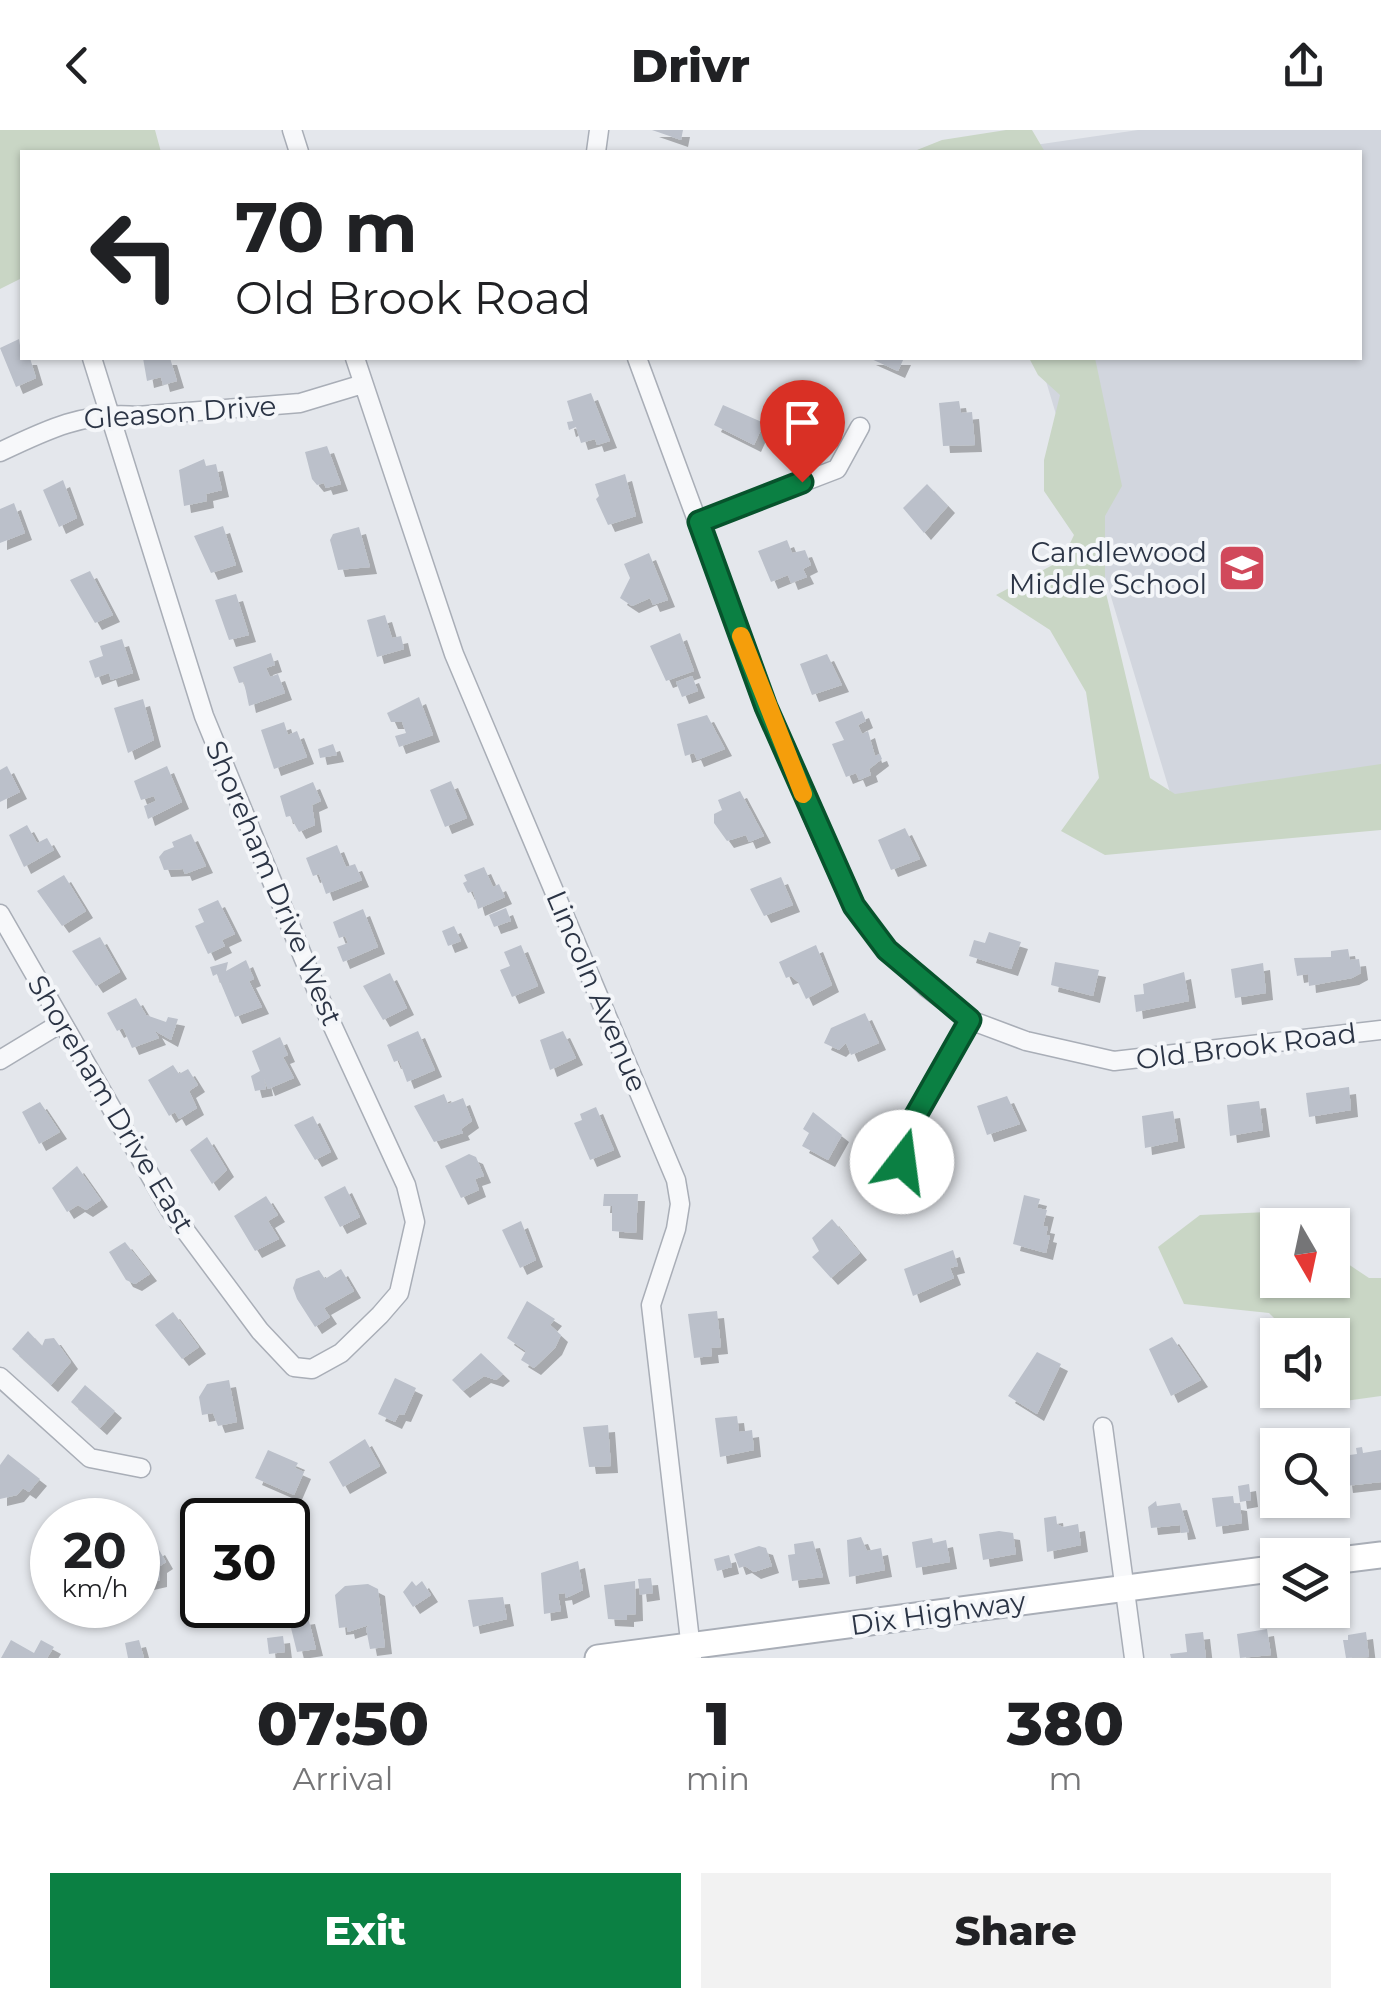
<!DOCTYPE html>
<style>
:root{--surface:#fff;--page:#f2f2f2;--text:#202124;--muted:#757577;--accent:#0b8043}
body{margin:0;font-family:Montserrat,sans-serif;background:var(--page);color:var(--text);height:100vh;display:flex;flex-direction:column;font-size:38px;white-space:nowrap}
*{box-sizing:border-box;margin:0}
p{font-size:32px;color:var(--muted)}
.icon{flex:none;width:55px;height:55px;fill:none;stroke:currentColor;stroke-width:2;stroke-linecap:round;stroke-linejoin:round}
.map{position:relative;height:1528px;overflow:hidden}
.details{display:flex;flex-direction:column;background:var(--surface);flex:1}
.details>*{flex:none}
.top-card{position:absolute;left:20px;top:20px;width:1342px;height:210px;border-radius:0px;box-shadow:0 2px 8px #0004;background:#fff;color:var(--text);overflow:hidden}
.needle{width:65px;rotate:171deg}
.buttons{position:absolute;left:1260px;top:1078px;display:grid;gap:20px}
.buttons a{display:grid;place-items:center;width:90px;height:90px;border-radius:0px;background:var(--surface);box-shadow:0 2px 8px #0004;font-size:50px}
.speed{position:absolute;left:30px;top:1368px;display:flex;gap:20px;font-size:50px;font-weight:700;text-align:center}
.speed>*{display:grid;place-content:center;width:130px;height:130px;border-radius:50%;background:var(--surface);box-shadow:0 2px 8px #0004;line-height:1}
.speed small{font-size:25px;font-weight:400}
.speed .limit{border:5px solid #111;border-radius:15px;background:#fff;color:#111}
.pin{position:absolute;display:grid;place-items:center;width:85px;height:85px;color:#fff;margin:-102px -42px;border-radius:50% 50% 50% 0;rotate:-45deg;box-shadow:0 0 10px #0007}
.pin .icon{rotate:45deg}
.me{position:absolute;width:110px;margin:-55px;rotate:15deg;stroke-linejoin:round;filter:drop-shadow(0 0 8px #0008)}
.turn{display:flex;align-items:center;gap:35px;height:210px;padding:0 50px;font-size:45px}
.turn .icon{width:130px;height:130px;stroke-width:2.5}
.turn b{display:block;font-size:70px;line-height:85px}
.eta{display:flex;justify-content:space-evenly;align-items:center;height:170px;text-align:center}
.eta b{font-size:60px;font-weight:800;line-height:70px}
.primary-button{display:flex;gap:20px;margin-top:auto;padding:20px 50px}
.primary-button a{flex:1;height:115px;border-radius:0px;background:var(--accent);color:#fff;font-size:40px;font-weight:800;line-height:115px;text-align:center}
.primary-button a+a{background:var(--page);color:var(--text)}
header{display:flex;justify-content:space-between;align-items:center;height:130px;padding:0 50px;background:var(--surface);font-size:45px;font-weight:800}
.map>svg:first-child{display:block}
.built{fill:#d2d6de}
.green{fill:#c9d6c5}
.building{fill:#bbc0ca;filter:url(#shadow)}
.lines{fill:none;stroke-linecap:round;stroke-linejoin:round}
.street-casing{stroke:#a9aeb7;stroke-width:21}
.secondary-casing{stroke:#a9aeb7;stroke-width:29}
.street{stroke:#f7f8fa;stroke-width:18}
.secondary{stroke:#fff;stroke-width:25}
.route-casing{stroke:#07532c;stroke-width:25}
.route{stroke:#0b8043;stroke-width:18}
.slow{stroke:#f59e0b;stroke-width:18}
.labels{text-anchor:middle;stroke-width:8;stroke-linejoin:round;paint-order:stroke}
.street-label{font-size:28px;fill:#2b3445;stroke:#f4f6f9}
.poi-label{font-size:28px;fill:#2b3445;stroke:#f4f6f9;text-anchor:end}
</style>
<header><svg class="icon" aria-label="back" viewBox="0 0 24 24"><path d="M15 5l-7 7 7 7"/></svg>Drivr<svg class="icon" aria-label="share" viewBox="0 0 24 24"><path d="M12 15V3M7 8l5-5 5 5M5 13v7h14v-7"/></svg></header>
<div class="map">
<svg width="1381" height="1528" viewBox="0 0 1381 1528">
<defs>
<filter id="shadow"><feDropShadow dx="7" dy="7" stdDeviation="0" flood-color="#0004"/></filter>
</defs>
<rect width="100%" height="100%" fill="#e4e7ec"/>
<path class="built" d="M1138,0H1381V648L1175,679L1039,228H1360V22H986Z"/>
<path class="green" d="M0,0H155L161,22H22V148L0,159Z
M1006,0H1032L1045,22H912L942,10Z
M1029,228H1095L1122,356L1105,386V459L1150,648L1175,664L1381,634V700L1105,725L1061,701L1099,648L1086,562L1050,500L996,465L1062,430L1074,405L1044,361V330L1060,265L1038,245Z
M1268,1082L1288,1095H1278V1150H1332L1333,1124L1369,1148H1381V1266L1323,1274L1319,1260H1332V1205H1291L1269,1183L1184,1174L1158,1117L1200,1085Z"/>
<path class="building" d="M652,0H683L681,10Z
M19,209L22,228H30L36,248L16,257L0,218Z
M143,228H170L177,251L163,255L161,247L147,251Z
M869,228H904L898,241Z
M591,263L610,311L597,315L595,309L581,313L576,297L569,300L567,292L573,291L567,271Z
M959,271L961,283L972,282L975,315L943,316L939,273Z
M723,275L764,293L754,315L714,295Z
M327,316L341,354L326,358L324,353L317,355L312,349L305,322Z
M204,329L206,336L216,334L222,360L206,364L207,371L184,376L179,340Z
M625,344L636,386L608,395L596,369L599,366L595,354Z
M63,350L77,388L59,397L43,360Z
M927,354L948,376L924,403L903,378Z
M14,373L25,403L0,413V379Z
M223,396L236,435L211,443L194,406Z
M359,397L370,437L338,440L330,410L333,404Z
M787,410L792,423L805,420L811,435L803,439L807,447L791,453L788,445L771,452L758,421Z
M649,423L668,470L653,475L650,468L632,476L620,468L630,448L624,434Z
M90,441L113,485L95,493L70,450Z
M236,464L249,505L229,510L215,470Z
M385,485L392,508L401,506L404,519L377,527L367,490Z
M680,503L694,541L666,551L650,516Z
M122,509L133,543L111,550L109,543L95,548L89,531L103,526L100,516Z
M271,523L275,535L266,538L270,547L278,544L285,563L249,576L244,552L239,553L233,537Z
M827,524L842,555L812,565L800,534Z
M692,546L698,561L682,567L676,552Z
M419,567L433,605L399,617L395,606L406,603L402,592H391L387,583Z
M143,569L154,610L128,623L114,578Z
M862,581L866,591L858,595L862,604L868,601L875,626L880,624L882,629L869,639L871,645L859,650L856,643L846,647L832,614L844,610L835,592Z
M707,585L725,619L697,630L694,623L685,626L677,594Z
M284,592L288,605L297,601L307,627L274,639L261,600Z
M333,614L337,625L320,628L318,619Z
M7,636L20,662L0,672V640Z
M167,636L182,672L148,689L144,676L156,671L154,666L141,670L134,651Z
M451,651L467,688L445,697L430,660Z
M313,652L321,671L312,675L315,695L299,702L290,686L286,687L280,666Z
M740,661L764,706L749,712L746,705L727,711L714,693V684L722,680L718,670Z
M27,695L37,713L47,708L54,720L24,737L9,705Z
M905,698L920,729L891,740L878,710Z
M191,704L206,736L185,744L183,739L164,740L159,727L164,721L174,717L172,712Z
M337,715L346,737L355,734L362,750L326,764L319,744L313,746L306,728Z
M484,737L493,757L499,754L505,767L478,779L473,761L468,763L463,753L467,751L464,745Z
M64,745L86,781L62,796L37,761Z
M781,747L793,775L764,786L750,759Z
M218,770L235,804L222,810L225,816L208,824L195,796L204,792L198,779Z
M506,778L511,791L494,797L489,785Z
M363,779L378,817L343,832L337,817L348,813L345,806L339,808L333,792Z
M454,796L461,811L448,816L442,801Z
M989,802L1021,812L1011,839L969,826L974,810L985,813Z
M100,807L120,842L96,856L72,821Z
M521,815L538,856L512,867L500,840L510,836L504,822Z
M816,815L832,855L806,869L798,852L791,846L786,848L779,832Z
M1348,819L1350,830L1359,829L1361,843L1352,848L1309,856L1308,844L1297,846L1294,828L1331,827V821Z
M246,830L254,849L249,851L262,877L235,887L217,844L213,846L210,837L228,832L226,841Z
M1055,832L1099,840L1093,866L1051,855Z
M1263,833L1266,863L1235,868L1231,839Z
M1184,842L1189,871L1136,882L1134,865L1144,864L1143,854Z
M390,843L407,878L383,890L363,856Z
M136,868L146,885L166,892L168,887L178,889L171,910L155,901L159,908L132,918L123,898L117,901L107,883Z
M865,883L879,913L851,925L846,913L839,920L824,913L831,898Z
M418,901L435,940L407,952L399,930L394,932L387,915Z
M563,901L576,928L550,940L540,910Z
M280,907L288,925L283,927L294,948L268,959L264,949L266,959L255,961L251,946L260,941L252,921Z
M173,935L179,944L188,939L198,955L189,961L197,978L179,989L175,982L169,986L148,950Z
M1349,957L1351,980L1309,987L1306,963Z
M444,964L448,974L463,968L472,991L461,999L463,1003L434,1012L414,976Z
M1007,966L1020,994L987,1005L977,976Z
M1259,971L1263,1000L1230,1006L1227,975Z
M40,972L60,1002L39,1014L22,982Z
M596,977L614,1020L590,1030L574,993L582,990L580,984Z
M1173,981L1178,1011L1145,1018L1142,986Z
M813,982L842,1005L828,1030L802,1016L809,1003L803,999Z
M313,986L331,1022L315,1030L294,995Z
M207,1007L227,1040L212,1054L190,1020Z
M469,1024L476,1027L484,1046L475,1049L479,1060L461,1068L445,1036Z
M77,1036L101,1070L86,1080L78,1075L67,1082L52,1058Z
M345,1056L360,1087L340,1097L324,1067Z
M604,1064H638L636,1103L612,1101V1076H603Z
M1024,1065L1040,1069L1037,1078L1047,1080L1043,1096L1048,1097L1046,1105L1050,1106L1046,1123L1013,1114Z
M266,1066L278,1085L268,1091L279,1109L255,1121L234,1086Z
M832,1089L860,1123L831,1148L812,1127L819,1121L812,1108Z
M521,1091L536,1130L520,1138L502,1100Z
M125,1112L150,1144L135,1154L126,1150L109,1122Z
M953,1120L958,1136L950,1138L954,1148L913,1166L904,1139Z
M341,1139L354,1161L324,1178L330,1187L315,1197L297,1169L293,1158L296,1149L319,1140L325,1149Z
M527,1171L555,1189L550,1195L561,1205L555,1218L534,1238L521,1230L526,1221L507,1208Z
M717,1181L721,1217L711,1218L712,1226L694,1228L688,1184Z
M173,1182L199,1217L182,1229L155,1195Z
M28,1201L42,1216L45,1209L54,1208L71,1232L51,1255L12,1219Z
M1172,1207L1201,1250L1171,1266L1149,1219Z
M1037,1222L1061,1234L1037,1284L1008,1266Z
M481,1223L503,1244L496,1250L484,1246L463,1261L452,1250Z
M395,1248L416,1258L404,1285L399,1284L395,1292L378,1284Z
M229,1250L237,1292L218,1296L213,1283L202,1285L199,1267L207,1254Z
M85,1255L115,1281L100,1298L71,1272Z
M737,1286L739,1302L752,1300L754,1320L720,1327L715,1288Z
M608,1295L611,1336L589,1337L583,1297Z
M365,1309L380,1336L343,1357L329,1332Z
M1362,1317L1363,1323L1381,1320V1352L1346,1356L1342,1326L1357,1324L1356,1318Z
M268,1320L298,1333L295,1338L304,1342L294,1365L255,1348Z
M8,1324L40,1349L29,1362L23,1358L17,1365L0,1369V1335Z
M1249,1354L1251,1370L1240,1372L1238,1356Z
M1233,1366L1234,1373L1240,1374L1242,1393L1216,1397L1212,1368Z
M1156,1371L1157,1376L1180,1373L1189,1402L1181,1403L1180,1395L1151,1398L1148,1377Z
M205,1374L219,1382L216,1387L221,1390H202V1417L184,1407L190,1390L194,1393Z
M69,1376L84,1390L57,1388Z
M1056,1386L1057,1394L1063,1397L1078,1394L1081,1415L1047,1422L1044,1388Z
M999,1401L1013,1403L1016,1424L983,1430L979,1404Z
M861,1407L867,1421L881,1418L885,1440L849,1447L847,1410Z
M932,1408L933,1413L946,1410L950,1432L916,1438L912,1412Z
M813,1411L823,1447L792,1451L788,1425L795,1424L794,1414Z
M759,1416L766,1418L772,1436L754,1442L745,1436L739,1438L734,1424Z
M158,1418L166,1432L160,1436V1450L138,1455V1430Z
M729,1425L732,1437L717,1441L714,1429Z
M578,1431L583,1460L566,1468L565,1463L558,1464L561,1481L544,1484L541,1443Z
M651,1448L653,1463L640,1465L638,1449Z
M412,1451L416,1456L422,1451L431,1465L413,1477L403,1462Z
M635,1451L636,1484L627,1485V1490L608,1489L604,1455Z
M368,1454L378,1459L385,1517L370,1519L366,1498L369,1495L348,1502L347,1497L339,1498L335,1465L345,1456Z
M503,1467L507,1489L473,1497L468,1470Z
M308,1487L316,1519L297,1522L289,1490Z
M1267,1499L1271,1525L1240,1528L1237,1504Z
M1203,1502L1206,1528H1171L1170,1524L1187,1522L1185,1504Z
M1366,1502L1369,1527L1346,1528L1343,1510H1348V1505Z
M283,1506L285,1522L269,1524L267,1508Z
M11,1510L34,1523L41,1510L54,1517L47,1528H1Z
M139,1510L144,1528H128L125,1513Z"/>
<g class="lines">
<g class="street-casing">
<path id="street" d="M292,0L299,22
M596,22L599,0
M355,228L454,524L676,1050L680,1074L676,1099L651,1175L692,1528
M637,228L766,577L821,706L854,776L887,820L926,857L970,890L1026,911L1114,931L1381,900
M0,322C46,300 85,281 137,286L300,273L363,254
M699,392L837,339L860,297
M0,784L170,1080L260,1201L294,1237L312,1239L341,1223L380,1185L399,1163L415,1092L406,1055L322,873L204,586L92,228
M0,930L61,893
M902,1057L903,1008L970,890
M0,1247L90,1328L141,1338
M1103,1297L1134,1528"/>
</g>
<g class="secondary-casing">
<path id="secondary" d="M1332,1431L1381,1425
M598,1528L1278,1438"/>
</g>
<use href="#street" class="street"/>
<use href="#secondary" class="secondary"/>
</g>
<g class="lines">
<g class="route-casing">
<path id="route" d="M802,352L699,392L766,577L854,776L887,820L970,890L903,1008L902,1032"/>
</g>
<use href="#route" class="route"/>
<path class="slow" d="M741,506L803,664"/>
</g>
<defs>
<g id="school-square" transform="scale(2.5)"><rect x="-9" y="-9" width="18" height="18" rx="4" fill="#d1495b" stroke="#f4f6f9"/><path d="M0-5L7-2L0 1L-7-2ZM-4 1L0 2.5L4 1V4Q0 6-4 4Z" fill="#fff"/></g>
</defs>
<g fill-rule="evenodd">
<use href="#school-square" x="1242" y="438"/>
</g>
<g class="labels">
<g class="street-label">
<text transform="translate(180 282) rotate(-4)" y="10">Gleason Drive</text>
<text transform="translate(274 753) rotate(67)" y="10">Shoreham Drive West</text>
<text transform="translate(597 861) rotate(67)" y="10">Lincoln Avenue</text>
<text transform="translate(1246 916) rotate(-7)" y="10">Old Brook Road</text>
<text transform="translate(111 974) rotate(59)" y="10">Shoreham Drive East</text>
<text transform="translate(938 1483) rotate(-8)" y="10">Dix Highway</text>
</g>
<g class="poi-label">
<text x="1207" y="432">Candlewood<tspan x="1207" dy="32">Middle School</tspan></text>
</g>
</g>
</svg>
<div class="buttons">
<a><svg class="needle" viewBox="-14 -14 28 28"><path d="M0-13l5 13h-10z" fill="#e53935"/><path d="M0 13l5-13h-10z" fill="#757577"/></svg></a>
<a><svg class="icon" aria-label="sound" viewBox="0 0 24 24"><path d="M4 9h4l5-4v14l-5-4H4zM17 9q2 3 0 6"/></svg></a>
<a><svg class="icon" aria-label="search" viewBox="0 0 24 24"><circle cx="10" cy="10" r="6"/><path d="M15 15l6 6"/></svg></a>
<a><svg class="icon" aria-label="layers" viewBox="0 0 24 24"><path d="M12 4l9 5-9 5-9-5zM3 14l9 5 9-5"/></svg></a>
</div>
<div class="speed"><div>20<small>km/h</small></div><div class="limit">30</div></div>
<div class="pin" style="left:802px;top:352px;background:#d93025"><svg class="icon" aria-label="arrive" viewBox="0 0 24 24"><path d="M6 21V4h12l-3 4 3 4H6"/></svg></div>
<svg class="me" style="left:902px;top:1032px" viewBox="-20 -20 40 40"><circle r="19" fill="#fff"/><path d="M0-13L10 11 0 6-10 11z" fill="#0b8043"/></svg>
<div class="top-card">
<div class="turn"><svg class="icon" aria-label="left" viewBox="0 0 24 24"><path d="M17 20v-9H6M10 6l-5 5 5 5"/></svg><div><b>70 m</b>Old Brook Road</div></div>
</div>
</div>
<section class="details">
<div class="eta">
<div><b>07:50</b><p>Arrival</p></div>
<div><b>1</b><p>min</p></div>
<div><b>380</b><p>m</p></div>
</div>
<div class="primary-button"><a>Exit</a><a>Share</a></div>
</section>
